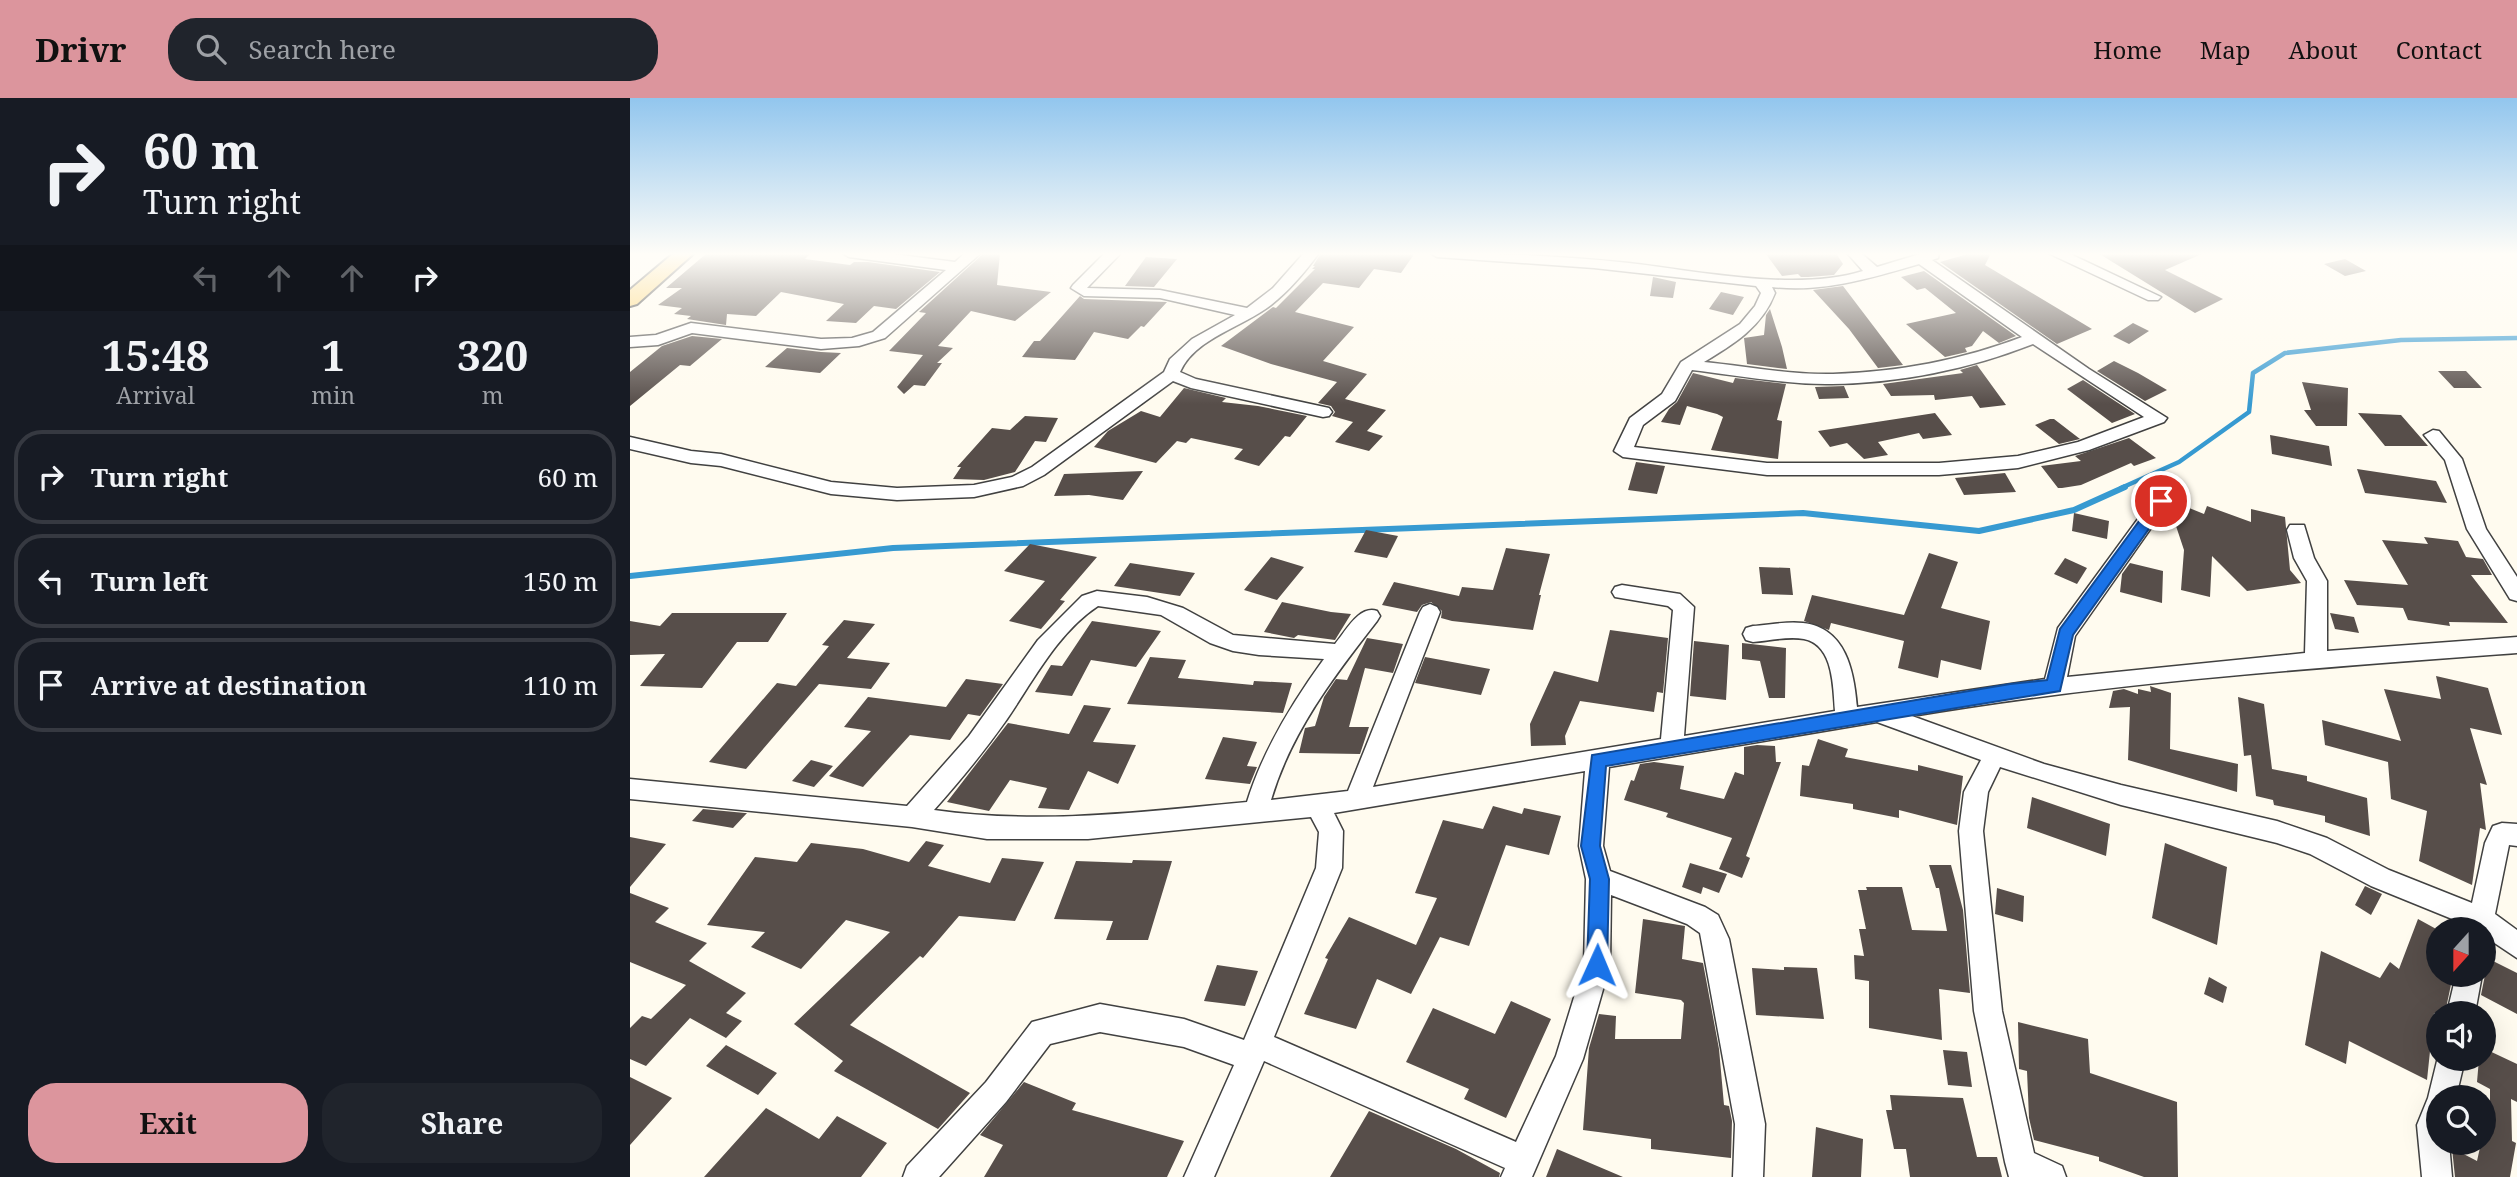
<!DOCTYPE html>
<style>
:root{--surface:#171b24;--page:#20242c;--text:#f1f3f6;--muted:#9ea1a6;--line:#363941;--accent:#dc959d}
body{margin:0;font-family:"Noto Serif",serif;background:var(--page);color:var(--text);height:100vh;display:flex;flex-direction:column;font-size:26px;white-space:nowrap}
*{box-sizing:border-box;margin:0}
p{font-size:23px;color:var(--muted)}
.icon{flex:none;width:38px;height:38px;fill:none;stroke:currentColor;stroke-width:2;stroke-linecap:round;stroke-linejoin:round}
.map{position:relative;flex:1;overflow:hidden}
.details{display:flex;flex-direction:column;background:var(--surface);width:630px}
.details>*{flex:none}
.banner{background:#171b24;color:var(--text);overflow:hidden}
.needle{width:46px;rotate:201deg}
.fabs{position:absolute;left:1796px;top:819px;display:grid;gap:14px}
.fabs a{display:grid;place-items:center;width:70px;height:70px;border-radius:50%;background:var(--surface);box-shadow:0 7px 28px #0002;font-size:35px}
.pin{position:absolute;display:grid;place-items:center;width:60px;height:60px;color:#fff;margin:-30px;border:4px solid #fff;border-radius:50%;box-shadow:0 2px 7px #0007}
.me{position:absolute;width:77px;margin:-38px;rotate:1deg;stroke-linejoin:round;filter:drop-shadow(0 0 5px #0008)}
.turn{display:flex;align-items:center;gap:24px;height:147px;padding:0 28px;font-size:32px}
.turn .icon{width:91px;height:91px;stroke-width:2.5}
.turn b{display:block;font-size:49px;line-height:60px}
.lanes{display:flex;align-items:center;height:66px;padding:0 28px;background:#0003;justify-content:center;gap:35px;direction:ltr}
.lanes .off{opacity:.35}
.eta{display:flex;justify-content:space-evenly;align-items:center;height:119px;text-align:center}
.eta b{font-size:42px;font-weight:700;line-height:49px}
.primary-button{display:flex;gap:14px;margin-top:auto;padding:14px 28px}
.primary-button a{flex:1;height:80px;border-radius:28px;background:var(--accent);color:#111;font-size:28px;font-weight:700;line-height:80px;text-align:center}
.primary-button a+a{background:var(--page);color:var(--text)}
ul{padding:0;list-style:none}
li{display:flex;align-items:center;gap:21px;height:94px;margin:0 14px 10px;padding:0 14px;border:4px solid var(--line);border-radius:28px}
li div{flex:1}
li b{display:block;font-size:26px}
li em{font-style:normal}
header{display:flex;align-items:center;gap:42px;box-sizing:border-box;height:98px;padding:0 35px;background:var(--accent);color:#111}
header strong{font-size:33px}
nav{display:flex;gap:38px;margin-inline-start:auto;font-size:24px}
.search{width:490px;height:63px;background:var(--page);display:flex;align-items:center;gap:18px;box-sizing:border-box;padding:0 24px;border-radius:28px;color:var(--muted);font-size:26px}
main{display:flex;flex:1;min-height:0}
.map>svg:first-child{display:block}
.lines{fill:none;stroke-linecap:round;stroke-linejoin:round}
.stream-far1{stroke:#379ad1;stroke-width:4.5}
.stream{stroke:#379ad1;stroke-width:6}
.building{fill:#574e4a}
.minor-casing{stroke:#414141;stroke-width:3}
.major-casing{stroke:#1f1f1f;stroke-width:4}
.minor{fill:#fff;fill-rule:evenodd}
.major{fill:#fccf62;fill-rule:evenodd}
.route{fill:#1a73e8;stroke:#114b97;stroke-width:2}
</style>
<header>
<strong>Drivr</strong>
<div class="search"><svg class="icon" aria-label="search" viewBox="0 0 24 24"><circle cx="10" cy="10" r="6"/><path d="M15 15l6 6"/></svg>Search here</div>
<nav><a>Home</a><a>Map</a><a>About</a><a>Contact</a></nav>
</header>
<main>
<section class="details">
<div class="banner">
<div class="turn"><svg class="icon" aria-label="right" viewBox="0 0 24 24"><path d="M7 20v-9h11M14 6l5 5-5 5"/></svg><div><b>60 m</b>Turn right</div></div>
<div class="lanes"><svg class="icon off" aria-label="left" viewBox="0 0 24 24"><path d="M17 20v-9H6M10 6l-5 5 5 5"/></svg><svg class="icon off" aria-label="ahead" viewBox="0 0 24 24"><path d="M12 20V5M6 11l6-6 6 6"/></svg><svg class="icon off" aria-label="ahead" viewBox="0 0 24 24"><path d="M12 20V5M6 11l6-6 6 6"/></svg><svg class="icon" aria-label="right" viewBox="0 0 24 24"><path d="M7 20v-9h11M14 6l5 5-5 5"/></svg></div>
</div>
<div class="eta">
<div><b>15:48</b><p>Arrival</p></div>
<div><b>1</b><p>min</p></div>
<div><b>320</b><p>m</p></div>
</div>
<ul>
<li><svg class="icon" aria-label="right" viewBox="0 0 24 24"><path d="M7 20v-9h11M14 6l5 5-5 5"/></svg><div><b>Turn right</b></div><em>60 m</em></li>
<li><svg class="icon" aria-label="left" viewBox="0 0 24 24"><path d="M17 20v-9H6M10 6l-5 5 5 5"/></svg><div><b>Turn left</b></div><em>150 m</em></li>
<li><svg class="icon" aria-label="arrive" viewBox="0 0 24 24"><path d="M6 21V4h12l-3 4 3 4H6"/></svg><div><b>Arrive at destination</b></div><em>110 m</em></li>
</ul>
<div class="primary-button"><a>Exit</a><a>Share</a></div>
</section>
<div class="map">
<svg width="1887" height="1079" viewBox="0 0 1887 1079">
<rect width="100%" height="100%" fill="#fffbef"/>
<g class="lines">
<path class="stream-far1" d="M1491,390L1549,364L1619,314L1623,275L1655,255L1771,242L1887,240"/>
<path class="stream" d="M0,478L263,450L1173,415L1349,433L1444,412L1495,389"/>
</g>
<path class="building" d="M77,155H181L175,161L220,167L224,164H238L310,174L266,211L244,208L226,225L196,223L214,206L151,194L126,218L97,216L96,227L57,221L61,218L44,216L52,210L28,207L52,190H36Z
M354,155H370L367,187L421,194L385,223L341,213L308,248L323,250L307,265H312L295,288L284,287L274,296L267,289L293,257L259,253L296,215L289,214Z
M691,155H785L771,175L744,171L729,190L693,185L665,214L724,229L693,263L737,276L715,301L756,312L737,333L753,338L739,353L705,344L723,324L702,318L705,314L701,308L688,305L707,284L641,266L591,248L643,209L646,210L685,171H682L685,168H683Z
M1206,155L1213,166L1204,177L1178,179H1171L1168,176L1152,178L1136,156Z
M1341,155H1361L1355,167L1462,231L1427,246L1310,164Z
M1468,155H1574L1535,172L1593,201L1565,215Z
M516,159L547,161L524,189L495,188Z
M1715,161L1736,173L1715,178L1694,166Z
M1294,173L1386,238L1369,245L1353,233L1342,248L1335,250L1337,254L1315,259L1276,226L1326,215L1295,190L1287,192L1271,179Z
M1023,179L1046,184L1043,200L1020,198Z
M1213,188L1273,267L1248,270L1219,231L1183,192Z
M1091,194L1114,199L1103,217L1079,211Z
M450,198L454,201L537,204L514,229L511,228L498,241L464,234L445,262L392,259L404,243H410Z
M1140,211L1152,249L1157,271L1117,266L1114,240L1134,237L1136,217Z
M1503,225L1519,233L1499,246L1483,238Z
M62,238L92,241L60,268L50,267L0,308V274L32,248Z
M157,250L191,254L211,255L190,275L135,269Z
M1484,263L1508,275L1537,292L1515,303L1467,273Z
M1347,267L1376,307L1350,310L1342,298L1305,302L1304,297L1261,298L1253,286L1333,275L1330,272Z
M1808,273H1836L1852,290H1824Z
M1063,275L1103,285L1105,280L1156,286L1147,322L1152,323L1148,361L1081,352L1093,319L1087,316L1057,308L1050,327L1031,324L1039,311L1047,304Z
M1453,282L1505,316L1482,325L1437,291Z
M1672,284L1718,290L1717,328H1686L1674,312H1681Z
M1214,288L1219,300L1189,301L1185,289Z
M554,290L596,300L592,304L628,308L677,318L660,339L655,338L629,368L604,361L613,351L561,340L556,345L547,343L526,365L464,349L478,333L511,313L530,319Z
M1305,315L1322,337L1293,341L1289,335L1248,344L1258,357L1234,361L1217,345L1200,349L1188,333Z
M1728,315L1771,317L1798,348H1755Z
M395,318L428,320L416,344L405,343L385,374L354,382L323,381L331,369H327L362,330L380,332Z
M1420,321H1424L1450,341L1429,346L1405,327Z
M1640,337L1699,348L1702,368L1642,356Z
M1499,340L1526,360L1504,368L1501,365L1451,387L1432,390H1428L1411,368L1451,363L1445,358Z
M1006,364L1035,368L1027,396L998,392Z
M1727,371L1806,383L1817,405L1735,395Z
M513,373L493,402L459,397L424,398L434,376Z
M1375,375L1386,394L1334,397L1325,380Z
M1542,403L1574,416L1577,408L1621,424V411L1655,419L1660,472L1671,485L1617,493L1582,458L1580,499L1551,492L1554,452L1545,425L1532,419Z
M1444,415L1479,423L1477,441L1442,433Z
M736,432L768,438L757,460L724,454Z
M1794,439L1828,443L1836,459L1853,461L1862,477H1841L1878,525L1819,524L1820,528L1778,522L1773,510L1727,507L1714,482L1778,487L1752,442L1798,446Z
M400,446L467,459L430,502L435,503L411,531L379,523L415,483L374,473Z
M876,450L920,456L909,497H911L903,532L822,523L811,520L812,513L801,504L792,507L787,514L752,507L764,484L829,498L832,489L863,492Z
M1299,455L1328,464L1311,510L1360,523L1351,572L1311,562L1308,580L1268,570L1274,543L1201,525L1199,532L1174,523L1182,497L1274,517Z
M641,459L674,469L647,502L614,492Z
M1435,460L1457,470L1447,486L1424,476Z
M500,465L565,475L550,498L484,488Z
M1500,465L1533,473L1532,505L1490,494L1492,476Z
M1129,469L1160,470L1163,497L1132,496Z
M652,504L701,514L721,516L705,542L668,537L664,540L634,534Z
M42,515H157L138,544H107L72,590L10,588L35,556L0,557V523L30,528Z
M1700,515L1724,519L1729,535L1705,531Z
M214,522L245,526L217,560L260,565L241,591L189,586L116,671L79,664L147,585L166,588L199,548L192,547Z
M462,523L531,533L506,569L461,562L442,598L405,594L421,567L432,568Z
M980,532L1038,540L1033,595L1027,594L1024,614L950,603L935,638L936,647L901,648L900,626L924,573L968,584Z
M737,540L773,546L763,575L735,570L719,629H739L730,656L669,655L675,630L685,628L694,599L706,581L717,582Z
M1064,543L1099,547L1096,602L1060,598Z
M1112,545L1156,550L1155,600H1139L1130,563L1112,561Z
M520,559L556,562L548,580L623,587L624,583L662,585L653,615L497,606Z
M795,559L860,571L851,597L785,585Z
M1806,578L1858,590L1872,637L1840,630L1857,687L1850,685L1856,732L1850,730L1842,787L1789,763L1797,713L1761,701L1758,664L1695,647L1692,622L1771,643L1754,591L1811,601Z
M336,581L373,586L350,618L338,616L320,642L280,637L233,689L199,678L241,633L214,629L238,599L316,609Z
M1520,588L1541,595L1540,651L1608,666L1607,694L1498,662L1500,609L1479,610L1483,593L1494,591L1508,596V591L1521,594Z
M1608,599L1634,606L1642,671L1677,678V683L1737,700L1740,738L1695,724V718L1644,707L1643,702L1626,698L1621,657L1614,658Z
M454,607L481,610L463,644L506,647L488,686L458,673L439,712L408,710L417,690L380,682L359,713L317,704L378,625L439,636Z
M593,639L627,644L617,668L627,669L620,686L575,681Z
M1188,641L1218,651L1215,659L1288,673V667L1333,678L1327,727L1269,712V720L1223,711V706L1170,698L1172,667L1179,668Z
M1127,647L1145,648L1146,664H1151L1116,758L1120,760L1112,780L1089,771L1102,740L1036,719L1038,715L994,702L1001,682L1004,683L1010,666L1024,664L1054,668L1050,691L1094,701L1105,674L1114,677V649Z
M181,662L203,668L184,689L162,683Z
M1402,699L1480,726L1476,758L1397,730Z
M863,708L892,716L894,710L931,718L919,757L876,747L839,848L810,839L781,896L747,881L726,931L674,916L698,861L695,860L719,819L786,847L807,800L785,795L813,722L853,731Z
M73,711L115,715H117L103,730L62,723Z
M0,739L36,746L0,789Z
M296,743L314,747L298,768L360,785L372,760L414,764L385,823L329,818L293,860L290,858L220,927L340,995L308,1031L204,973L213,963L164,926L260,834L216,822L171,871L121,849L135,834L77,827L125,759L167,764L181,745L233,751L279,764Z
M1535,745L1597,769L1587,847L1522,820Z
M503,762L542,763L518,842H476L483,823L424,821L446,763L502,765Z
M1060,765L1097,776L1089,795L1073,789L1071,796L1052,789Z
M1299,767H1321L1333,812L1340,895L1309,891L1312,942L1239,930V883L1225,881L1224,857L1234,858L1229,831H1236L1228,792H1237L1236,789H1272L1282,832L1317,833L1309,790H1306Z
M1735,788L1752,796L1741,817L1725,807Z
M1367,790L1394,798L1393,824L1365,816Z
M0,795L39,810L25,824L77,845L59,863L116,895L96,915L112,923L96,940L60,920L16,968L0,961V930L12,918L21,921L56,887L0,864Z
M1013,821L1055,828L1052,861L1073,865L1089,951L1094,1007L1099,1008L1102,1023L1101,1060L1021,1051V1041L953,1032L959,950L969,916L986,918L985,941H1051L1054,905L1051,902L1005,895Z
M1788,821L1808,832V877H1823L1815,915H1804L1797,982L1719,943L1716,966L1675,947L1691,853L1750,880L1760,864L1769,871Z
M1853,858L1887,875V916L1851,897L1855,877Z
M587,867L628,873L615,908L574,903Z
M1154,869L1187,870L1194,921L1126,917L1122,870L1154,872Z
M1579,879L1597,889L1593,905L1574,896Z
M881,903L921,921L876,1020L834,1001L839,991L776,964L803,910L865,936Z
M1388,924L1458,941L1460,975L1547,1004L1548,1079H1514L1469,1063V1059L1404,1042L1399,1020L1397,973L1389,971Z
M96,947L147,975L128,997L76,968Z
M1853,950L1887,966V1004L1881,1001L1882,1043L1886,1045L1880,1079H1825L1822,1050L1847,1063L1851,1045H1853L1855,1027L1860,1030V991L1847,984L1849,961H1853Z
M1313,952L1337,954L1342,989L1318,987Z
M0,979L42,1000L0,1047Z
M394,984L446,1005L442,1012L554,1043L537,1079H354L373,1047L350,1037Z
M1260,997L1333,1000L1347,1059H1367L1372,1079H1280L1276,1051H1264L1256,1012H1262Z
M136,1010L189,1041L207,1018L257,1045L231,1079H74Z
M739,1013L826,1051L870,1075L869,1079H700Z
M1186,1029L1233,1041L1231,1079H1182Z
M927,1051L953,1062L993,1079H916Z"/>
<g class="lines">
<g class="minor-casing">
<path id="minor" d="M212,155H255L325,164L335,155H351L255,240L229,248L191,251L62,235L28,247L0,249V239L26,237L61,225L191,241L222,240L243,234L316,172L219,159Z
M475,155H491L457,190L530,192L617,210L643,190L674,155H689C675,174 659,193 641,207C613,229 565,240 550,274L566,281L699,310L702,314L699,318L693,319L561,290L543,283L414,377L393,388L344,399L267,402L201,396L91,368L61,365L0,351V339L61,353L91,356L201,384L267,390L344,387L382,379L402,369L534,274L540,261L562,241L605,217L530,200L454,198L441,190L443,187Z
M800,155C867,155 932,158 999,165C1068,173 1166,194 1233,173L1217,155H1231L1247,169L1293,155H1309L1308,160L1302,162L1459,271L1537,320L1534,324L1459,352L1388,370L1309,377H1137L993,359L984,353L1000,320L1032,296L1051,264L1110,226L1125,208L1131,195L1126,188L964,170L807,159ZM1289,166L1392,239C1332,262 1268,274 1203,276C1161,277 1116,268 1074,264C1104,246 1132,229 1145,195L1142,189C1193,195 1241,180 1289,166ZM1403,246L1514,319L1448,344L1388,358L1309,365H1137L1004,349L1013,327L1045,303L1062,272C1106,277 1158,287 1202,286C1271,285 1339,271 1403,246Z
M1418,155H1438L1531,199L1528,202H1518Z
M1803,332L1809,333L1832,361L1856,431L1887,479V503L1880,501L1837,431L1815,362L1794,337Z
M1531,397L1538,399L1540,403L1445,538L1437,579L1675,555L1677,483L1664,460L1657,432L1660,427H1674L1684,460L1697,483V553L1887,539V555C1685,570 1482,584 1282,618L1414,666L1491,687L1647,723L1697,740L1759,772L1842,805L1855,745L1863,728L1872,725L1887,726V748L1879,747L1865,816L1887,832V860L1857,840L1853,842V831H1836L1837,827L1741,788L1680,756L1647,745L1491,707L1370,669L1358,694L1353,733L1372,913L1404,1055L1432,1068L1436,1079H1379L1375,1064L1344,913L1329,733L1334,694L1351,662L1247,624L979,669L973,748L980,773L1075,809L1088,817L1099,841L1135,1026L1133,1079H1103L1105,1026L1070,835L1057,826L981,797L980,867L953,961L902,1079H871L875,1070L634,963L584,1079H554L604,967L554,949L470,934L420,946L376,1004L309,1079H273L277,1068L356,984L402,924L470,906L554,921L614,942L686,770L689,734L681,719L458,741H357L282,729L0,701V681L277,708L339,638L408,542L452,498L467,493L517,499L553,510L603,537L705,546C716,533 729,507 747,513L750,518L747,523C704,578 661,634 641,702L718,693L790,514L793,509L800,506L807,509L810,514L743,689L1031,641L1043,512L1038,508L985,499L982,494L985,489L992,487L1050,496L1064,509L1054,638L1205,613C1203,589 1204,547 1174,541C1157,538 1139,543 1123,544L1116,542L1113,536L1116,530L1123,528C1139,527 1156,523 1173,525C1216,530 1224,573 1227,609L1415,581L1428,530L1524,399ZM468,508L531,517L580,545L603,553L629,557L694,561C662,605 633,652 617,704C510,714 411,727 304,712C329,684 353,655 375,624C402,585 427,535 468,508ZM955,673L949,748L956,781L954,867L926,958L886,1044L644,939L712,770L713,733L704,715Z
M1826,877H1852L1845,915H1817Z
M1808,959L1835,961L1826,999H1808V1045H1819L1822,1079H1792L1787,1027L1798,1000Z"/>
</g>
<g class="major-casing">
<path id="major" d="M44,155H64L7,206L0,208V192Z"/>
</g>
<use href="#minor" class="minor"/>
<use href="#major" class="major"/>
</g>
<linearGradient id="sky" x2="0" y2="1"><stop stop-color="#92c6ee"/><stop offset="0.51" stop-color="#fffdf8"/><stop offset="1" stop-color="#fffdf8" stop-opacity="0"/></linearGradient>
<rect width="1887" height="306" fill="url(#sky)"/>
<path class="route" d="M1531,399L1538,403L1536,407L1443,537L1430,593L976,668L970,748L979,781L977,867L974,873L967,876L960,873L957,867L960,781L951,748L962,657L1380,586L1417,582L1430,531L1526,400Z"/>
</svg>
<div class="fabs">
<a><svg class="needle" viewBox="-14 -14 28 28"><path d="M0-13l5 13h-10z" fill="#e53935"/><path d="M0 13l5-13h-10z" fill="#9ea1a6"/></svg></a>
<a><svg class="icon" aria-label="sound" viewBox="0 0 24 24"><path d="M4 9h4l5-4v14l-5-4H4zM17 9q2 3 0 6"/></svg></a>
<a><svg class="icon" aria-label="search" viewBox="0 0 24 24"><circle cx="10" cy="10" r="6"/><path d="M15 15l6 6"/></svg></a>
</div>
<div class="pin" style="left:1531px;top:403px;background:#d93025"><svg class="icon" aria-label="arrive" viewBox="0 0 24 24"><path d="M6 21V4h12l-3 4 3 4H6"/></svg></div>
<svg class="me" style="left:967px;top:867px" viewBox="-20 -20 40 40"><path d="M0-17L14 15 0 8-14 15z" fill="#1a73e8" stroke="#fff" stroke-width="4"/></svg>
</div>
</main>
